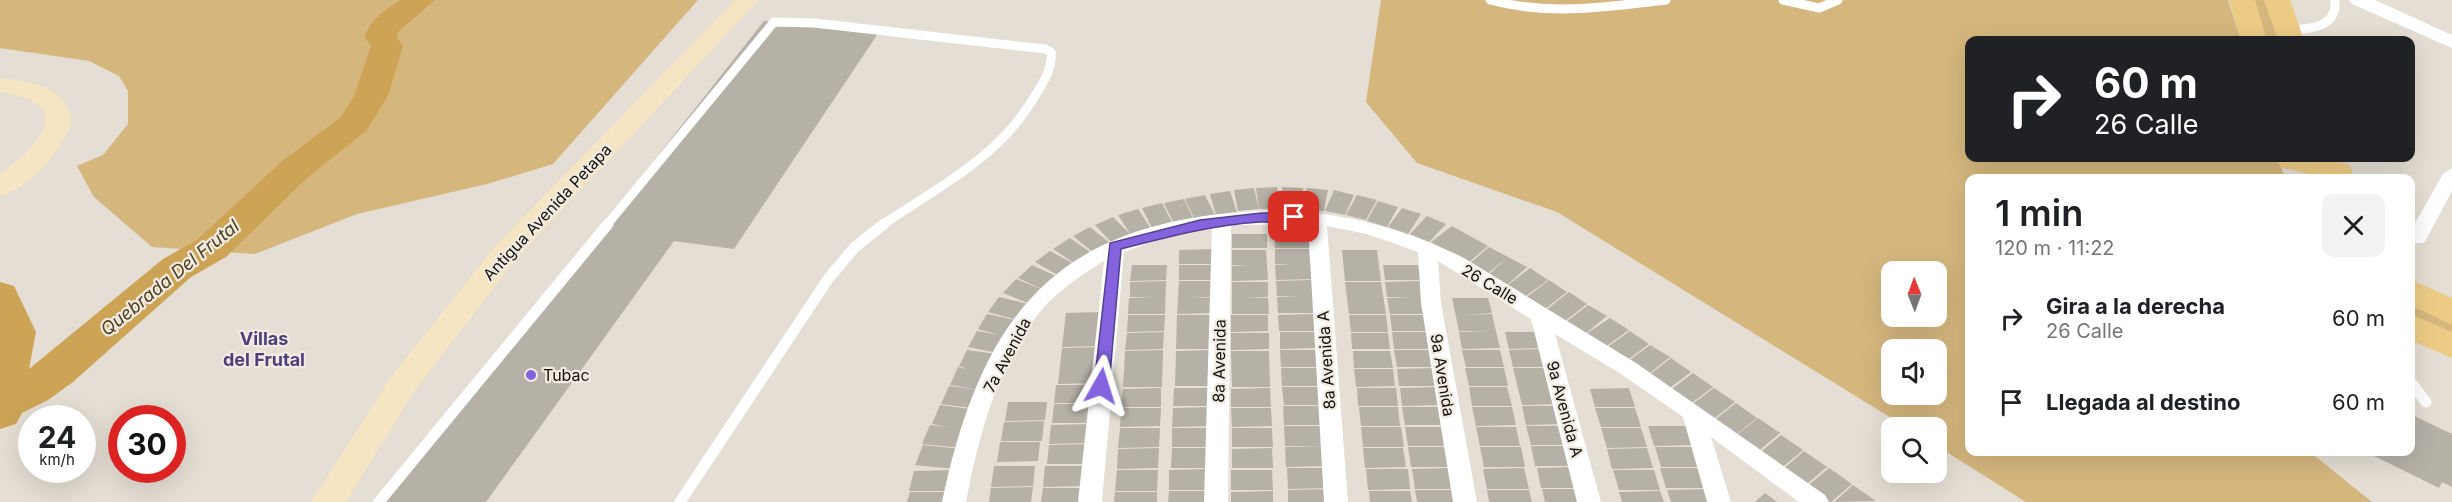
<!DOCTYPE html>
<html lang="es">
<meta charset="utf-8">
<style>
:root{--surface:#fff;--page:#f2f2f2;--text:#202124;--muted:#757577}
body{margin:0;font-family:Inter,sans-serif;background:var(--page);color:var(--text);height:100vh;display:flex;flex-direction:column;font-size:22px;white-space:nowrap}
*{box-sizing:border-box;margin:0}
p{font-size:20px;color:var(--muted)}
.icon{flex:none;width:33px;height:33px;fill:none;stroke:currentColor;stroke-width:2;stroke-linecap:round;stroke-linejoin:round}
.map{position:relative;flex:1;overflow:hidden}
.details{position:absolute;left:1965px;top:174px;width:450px;height:282px;display:flex;flex-direction:column;background:var(--surface);border-radius:12px;box-shadow:0 6px 24px #0002}
.details>*{flex:none}
.hud{position:absolute;left:1965px;top:36px;width:450px;height:126px;border-radius:12px;box-shadow:0 6px 24px #0002;background:#202124;color:#fff;overflow:hidden}
.needle{width:39px;rotate:359deg}
.controls{position:absolute;left:1881px;top:261px;display:grid;gap:12px}
.controls a{display:grid;place-items:center;width:66px;height:66px;border-radius:12px;background:var(--surface);box-shadow:0 6px 24px #0002;font-size:30px}
.speed{position:absolute;left:18px;top:405px;display:flex;gap:12px;font-size:30px;font-weight:700;text-align:center}
.speed>*{display:grid;place-content:center;width:78px;height:78px;border-radius:50%;background:var(--surface);box-shadow:0 6px 24px #0002;line-height:1}
.speed small{font-size:15px;font-weight:400}
.speed .limit{border:9px solid #d22;background:#fff;color:#111}
.pin{position:absolute;display:grid;place-items:center;width:51px;height:51px;color:#fff;margin:-26px;border-radius:12px;box-shadow:0 3px 9px #0006}
.me{position:absolute;width:66px;margin:-33px;rotate:6deg;stroke-linejoin:round;filter:drop-shadow(0 0 4px #0008)}
.turn{display:flex;align-items:center;gap:21px;height:126px;padding:0 30px;font-size:27px}
.turn .icon{width:78px;height:78px;stroke-width:2.5}
.turn b{display:block;font-size:42px;line-height:51px}
.round{display:grid;place-items:center;flex:none;width:63px;height:63px;border-radius:12px;background:var(--page)}
.head{display:flex;align-items:center;justify-content:space-between;height:102px;padding:0 30px}
h1{font-size:36px;font-weight:600;line-height:45px}
ul{padding:0;list-style:none}
li{display:flex;align-items:center;gap:18px;height:84px;padding:0 30px}
li div{flex:1}
li b{display:block;font-size:22px}
li em{font-style:normal}
.map>svg:first-child{display:block}
.green{fill:#d5b67d;fill-rule:evenodd}
.lines{fill:none;stroke-linecap:round;stroke-linejoin:round}
.river{fill:#cda456;fill-rule:evenodd}
.building{fill:#b6b1a7}
.service-far1{stroke:#fff;stroke-width:9}
.service{stroke:#fff;stroke-width:11}
.minor{fill:#fff;fill-rule:evenodd}
.tertiary{fill:#fff;fill-rule:evenodd}
.secondary{fill:#f5e5c2;fill-rule:evenodd}
.primary{fill:#eccb85;fill-rule:evenodd}
.route{fill:#8363de;stroke:#554090;stroke-width:1.5}
.poi-dot{fill:#8363de;stroke:#f1ebe1;stroke-width:2}
.labels{text-anchor:middle;stroke-width:4.5;stroke-linejoin:round;paint-order:stroke}
.street-label{font-size:16px;fill:#13110e;stroke:#f1ebe1}
.poi-label{font-size:16px;fill:#13110e;stroke:#f1ebe1;text-anchor:start}
.water-label{font-size:18px;font-style:italic;fill:#4f3d1b;stroke:#f1ebe1}
.neighbourhood-label{font-size:18px;font-weight:bold;fill:#4d3f7d;stroke:#f1ebe1}
</style>
<div class="map">
<svg width="2452" height="502" viewBox="0 0 2452 502">
<rect width="100%" height="100%" fill="#e4ded4"/>
<path class="green" d="M0,0H698L553,164L487,184L357,214L255,254L152,247L94,197L77,166L103,155L128,124V91L119,76L89,61L0,48Z
M1381,0H2228L2241,40H1970V158H2278L2285,178H1970V452H2310L2372,502H2026L1937,446L1936,428L1906,427L1557,212L1417,163L1366,102ZM1892,272H1936V316H1892ZM1892,350H1936V394H1892Z
M2250,0H2269L2284,40H2263Z
M2410,297L2452,318V335L2411,318Z"/>
<g class="lines">
<path class="river" d="M400,0H435L398,32L397,37L403,46L388,96L366,131L307,178L226,257L191,277L73,382L48,400L22,413L16,424L0,429V282L14,286L36,332L29,369L163,259L198,239L281,162L341,117L354,96L371,46L365,38C369,19 385,11 400,0Z"/>
</g>
<path class="building" d="M764,21L879,32L734,249L674,241L486,502H385Z
M1277,187L1280,208L1259,209L1256,188Z
M1282,187L1303,188L1302,209L1281,208Z
M1254,188L1259,209L1238,211L1234,190Z
M1307,188L1328,190L1324,211L1303,209Z
M1334,190L1354,195L1345,215L1325,211Z
M1230,191L1237,212L1216,215L1210,194Z
M1205,195L1215,215L1195,220L1185,199Z
M1357,195L1377,200L1366,220L1346,215Z
M1184,199L1194,220L1174,224L1164,203Z
M1378,201L1398,207L1387,227L1367,221Z
M1162,203L1173,224L1152,228L1142,208Z
M1402,208L1421,214L1408,234L1388,227Z
M1138,209L1151,229L1131,235L1118,215Z
M1427,216L1446,224L1429,242L1410,234Z
M1113,217L1131,235L1112,243L1095,225Z
M1452,226L1488,246L1468,263L1431,242Z
M1090,227L1111,244L1094,253L1073,236Z
M1275,233H1309L1310,248H1275Z
M1232,234H1267V248H1232Z
M1070,238L1093,254L1077,265L1053,249Z
M1489,247L1508,257L1487,274L1469,264Z
M1214,249L1215,264H1179V250Z
M1275,249H1309L1312,279L1276,280L1275,265L1291,264H1275Z
M1232,250H1266L1268,280L1232,281V266L1248,265H1232Z
M1342,250H1377L1381,281H1345Z
M1050,251L1076,265L1061,277L1035,262Z
M1508,257L1527,267L1507,285L1488,275Z
M1032,265L1060,278L1046,291L1018,278Z
M1132,265H1167L1166,280L1130,281Z
M1179,265H1215V280H1179Z
M1383,265H1418L1421,280H1385Z
M1530,268L1548,280L1526,296L1508,285Z
M1016,279L1046,291L1033,305L1003,293Z
M1312,280L1314,313H1278L1277,297L1300,296H1277L1276,281Z
M1549,280L1567,292L1545,309L1527,297Z
M1166,281L1165,314H1128L1129,298H1153L1130,297V282Z
M1179,281H1215L1214,297H1191L1214,298V313L1177,314Z
M1421,281L1426,314H1390L1387,298L1411,297H1387L1385,282Z
M1232,282H1268V297L1245,298H1268L1269,314H1232Z
M1345,282H1381L1386,314H1349Z
M1569,292L1587,304L1565,321L1546,310Z
M999,297L1032,305L1022,321L988,312Z
M1452,298H1488L1492,313L1465,315L1492,314L1500,348L1462,349L1459,332L1489,331H1459Z
M1588,305L1607,316L1585,334L1566,322Z
M1103,312L1100,346L1062,347L1066,313Z
M987,314L1021,321L1003,354L968,347L977,331L999,335L978,329Z
M1315,314L1317,331H1279L1278,315Z
M1128,315H1165L1164,331L1127,332Z
M1177,315H1214V349H1176Z
M1231,315H1268V331L1231,332Z
M1349,315H1386L1388,332H1351Z
M1390,315H1426L1429,331H1392Z
M1610,318L1629,330L1605,347L1586,334Z
M1630,331L1649,344L1626,361L1606,348Z
M1164,332L1163,349L1125,350L1127,333Z
M1280,332H1317L1318,348L1280,349Z
M1392,332H1429L1432,349H1394Z
M1505,332H1542L1546,348L1509,349Z
M1231,333H1269V349L1231,350Z
M1351,333H1388L1390,349H1352Z
M1650,345L1670,357L1646,376L1627,362Z
M1100,347L1097,383L1058,384L1062,348Z
M1547,349L1551,367H1513L1509,350Z
M967,350L1003,355L979,409L941,404L949,386L981,390L950,385L958,367L968,369L959,366Z
M1163,350L1162,387H1123L1125,351Z
M1213,350L1214,386H1175L1176,351Z
M1280,350H1318L1319,367H1281Z
M1394,350H1432L1435,367H1397Z
M1462,350H1500L1504,367H1466Z
M1231,351H1269L1270,387H1232Z
M1353,351H1390L1393,368H1354Z
M1671,358L1691,372L1667,390L1648,376Z
M1281,368H1320L1321,386H1282Z
M1435,368L1438,386H1399L1397,369Z
M1465,368H1504L1508,386H1469Z
M1513,368H1551L1561,404L1522,405Z
M1354,369H1393L1395,386L1356,387Z
M1693,373L1713,387L1689,405L1669,391Z
M1056,385H1095L1093,403H1054Z
M1282,387H1321L1323,405H1284Z
M1439,387L1442,405L1402,406L1400,388Z
M1469,387H1507L1512,406H1472Z
M1161,388V407H1121L1123,389Z
M1174,388H1213V406H1173Z
M1270,388L1271,407H1231V389Z
M1357,388H1396L1398,406H1358Z
M1629,388L1635,407H1595L1590,389Z
M1714,388L1735,402L1711,421L1690,406Z
M1008,402H1047L1045,420L1005,421Z
M1736,403L1757,418L1733,437L1712,422Z
M1054,404H1093L1091,423H1052Z
M940,405L978,410L962,448L922,444L930,425L948,427L932,424Z
M1283,406H1323L1325,425H1284Z
M1522,406H1561L1566,424L1526,425Z
M1213,407V426L1172,427L1173,408Z
M1359,407H1398L1400,426H1361Z
M1402,407H1442L1445,425H1405Z
M1472,407H1512L1516,425L1476,426Z
M1121,408H1161L1160,426L1120,427Z
M1231,408H1271L1272,426L1232,427Z
M1595,408H1635L1641,427H1601Z
M2410,414L2452,434V487L2442,482L2439,488L2366,452H2410Z
M1758,418L1780,433L1756,453L1734,437Z
M1044,421L1042,441H1001L1004,422Z
M1091,424L1089,443L1049,444L1051,425Z
M1284,426H1324L1326,446H1285Z
M1526,426H1566L1571,445H1531Z
M1648,426H1688L1695,445L1654,446Z
M1361,427H1401L1404,447H1363Z
M1405,427H1445L1449,446H1408Z
M1476,427H1516L1520,446H1480Z
M1120,428H1160L1159,447L1118,448Z
M1172,428H1213L1212,447H1172Z
M1232,428H1272L1273,447H1232Z
M1601,428H1641L1647,447L1607,448Z
M1781,435L1803,450L1779,470L1757,455Z
M1000,442H1040L1038,461L997,462Z
M1089,444L1088,464H1047L1049,445Z
M923,445L962,449L955,469L915,465Z
M1326,446L1328,466L1286,467L1285,447Z
M1531,446H1571L1577,466H1535Z
M1408,447H1449L1452,467H1411Z
M1480,447H1521L1525,467H1484Z
M1655,447H1695L1702,467H1661Z
M1159,448L1158,468L1117,469L1118,449Z
M1172,448H1212L1213,468H1171Z
M1272,448L1273,468H1232V449Z
M1363,448H1403L1406,467L1365,468Z
M1647,448L1653,468L1612,469L1607,449Z
M1804,451L1827,467L1803,487L1781,471Z
M994,466H1035L1033,486L991,487Z
M1045,466H1087L1085,486L1043,487Z
M1578,467L1583,488H1541L1537,468Z
M1287,468H1328L1330,488L1288,489Z
M1453,468L1457,489H1415L1412,469Z
M1524,468L1529,489H1487L1483,469Z
M1660,468H1701L1708,488H1666Z
M1829,468L1852,484L1831,502H1824L1805,488Z
M1211,469V490H1169V470Z
M1366,469H1408L1410,489L1368,490Z
M955,470L951,491H909L914,471Z
M1117,470H1158L1157,491H1115Z
M1231,470H1272L1273,490H1231Z
M1613,470H1654L1660,490H1619Z
M1853,485L1876,501L1834,502Z
M1033,487L1031,502H989L991,488Z
M1043,488H1084L1083,502H1041Z
M1330,489L1331,502H1288V490Z
M1542,489H1584L1587,502H1545Z
M1709,489L1713,502H1671L1667,490Z
M1415,490H1457L1459,502H1417Z
M1487,490H1529L1532,502H1489Z
M1169,491H1211L1210,502H1168Z
M1273,491V502H1231V492Z
M1369,491H1410L1412,502H1370Z
M1660,491L1664,502H1622L1619,492Z
M910,492H952L950,502H907Z
M1115,492H1157V502H1114Z
M1765,493L1777,502H1755Z"/>
<g class="lines">
<path class="service-far1" d="M1490,0C1549,16 1606,7 1666,0
M1783,0L1819,8L1838,0
M2288,30C2310,29 2337,28 2335,0
M606,226L774,22L814,23L1045,49L1051,52C1053,66 1045,79 1038,91C1001,157 942,184 881,226"/>
<path class="service" d="M2410,381L2426,402
M379,502L608,224
M680,502L828,279L855,247L884,224"/>
<path class="minor" d="M2452,168V191L2427,238L2424,243H2410V232L2443,174Z
M1281,210C1345,213 1406,229 1464,258L1636,363L1825,495L1829,502H1799L1711,437L1731,502H1707L1683,417L1621,374L1555,334L1601,502H1577L1531,319L1438,261L1441,303L1477,502H1453L1421,303L1418,252L1367,234L1327,226L1348,502H1324L1308,224L1231,225L1228,502H1204L1212,227L1171,235L1124,252L1102,502H1078L1104,261C1083,274 1062,288 1045,306C998,359 979,435 966,502H942C985,298 1069,215 1281,210Z"/>
<path class="tertiary" d="M2349,0H2375L2452,35V48L2352,4Z"/>
<path class="secondary" d="M735,0H759L516,259L413,393L346,502H311L391,377L496,245Z
M0,78C31,82 66,85 72,122C60,152 32,187 0,196V174C42,143 77,104 0,92Z"/>
<path class="primary" d="M2229,0H2255L2267,40H2241Z
M2264,0H2290L2304,40H2278Z
M2280,158H2316L2348,164L2353,171L2348,178H2329L2282,168L2277,162Z
M2410,279L2452,298V325L2410,305Z
M2410,314L2452,332V358L2410,340Z"/>
</g>
<path class="route" d="M1261,213H1294L1301,217C1293,226 1272,221 1260,222C1212,225 1167,237 1121,249L1109,386L1107,390H1096L1094,386L1110,243L1200,220Z"/>
<circle class="poi-dot" cx="531" cy="375" r="6"/>
<g class="labels">
<g class="street-label">
<text transform="translate(547 212) rotate(-47)" y="6">Antigua Avenida Petapa</text>
<text transform="translate(1490 284) rotate(31)" y="6">26 Calle</text>
<text transform="translate(1007 355) rotate(-62)" y="6">7a Avenida</text>
<text transform="translate(1326 360) rotate(-94)" y="6">8a Avenida A</text>
<text transform="translate(1219 361) rotate(-89)" y="6">8a Avenida</text>
<text transform="translate(1443 375) rotate(81)" y="6">9a Avenida</text>
<text transform="translate(1565 409) rotate(75)" y="6">9a Avenida A</text>
</g>
<g class="poi-label">
<text x="543" y="381">Tubac</text>
</g>
<g class="water-label">
<text transform="translate(170 278) rotate(-39)" y="6">Quebrada Del Frutal</text>
</g>
<g class="neighbourhood-label">
<text x="264" y="345">Villas<tspan x="264" dy="21">del Frutal</tspan></text>
</g>
</g>
</svg>
<div class="controls">
<a><svg class="needle" viewBox="-14 -14 28 28"><path d="M0-13l5 13h-10z" fill="#e53935"/><path d="M0 13l5-13h-10z" fill="#757577"/></svg></a>
<a><svg class="icon" aria-label="sound" viewBox="0 0 24 24"><path d="M4 9h4l5-4v14l-5-4H4zM17 9q2 3 0 6"/></svg></a>
<a><svg class="icon" aria-label="search" viewBox="0 0 24 24"><circle cx="10" cy="10" r="6"/><path d="M15 15l6 6"/></svg></a>
</div>
<div class="speed"><div>24<small>km/h</small></div><div class="limit">30</div></div>
<div class="pin" style="left:1294px;top:217px;background:#d93025"><svg class="icon" aria-label="arrive" viewBox="0 0 24 24"><path d="M6 21V4h12l-3 4 3 4H6"/></svg></div>
<svg class="me" style="left:1101px;top:386px" viewBox="-20 -20 40 40"><path d="M0-17L14 15 0 8-14 15z" fill="#8363de" stroke="#fff" stroke-width="4"/></svg>
<div class="hud">
<div class="turn"><svg class="icon" aria-label="right" viewBox="0 0 24 24"><path d="M7 20v-9h11M14 6l5 5-5 5"/></svg><div><b>60 m</b>26 Calle</div></div>
</div>
<section class="details">
<div class="head"><div><h1>1 min</h1><p>120 m · 11:22</p></div><a class="round"><svg class="icon" aria-label="close" viewBox="0 0 24 24"><path d="M6 6l12 12M18 6L6 18"/></svg></a></div>
<ul>
<li><svg class="icon" aria-label="right" viewBox="0 0 24 24"><path d="M7 20v-9h11M14 6l5 5-5 5"/></svg><div><b>Gira a la derecha</b><p>26 Calle</p></div><em>60 m</em></li>
<li><svg class="icon" aria-label="arrive" viewBox="0 0 24 24"><path d="M6 21V4h12l-3 4 3 4H6"/></svg><div><b>Llegada al destino</b></div><em>60 m</em></li>
</ul>
</section>
</div>
